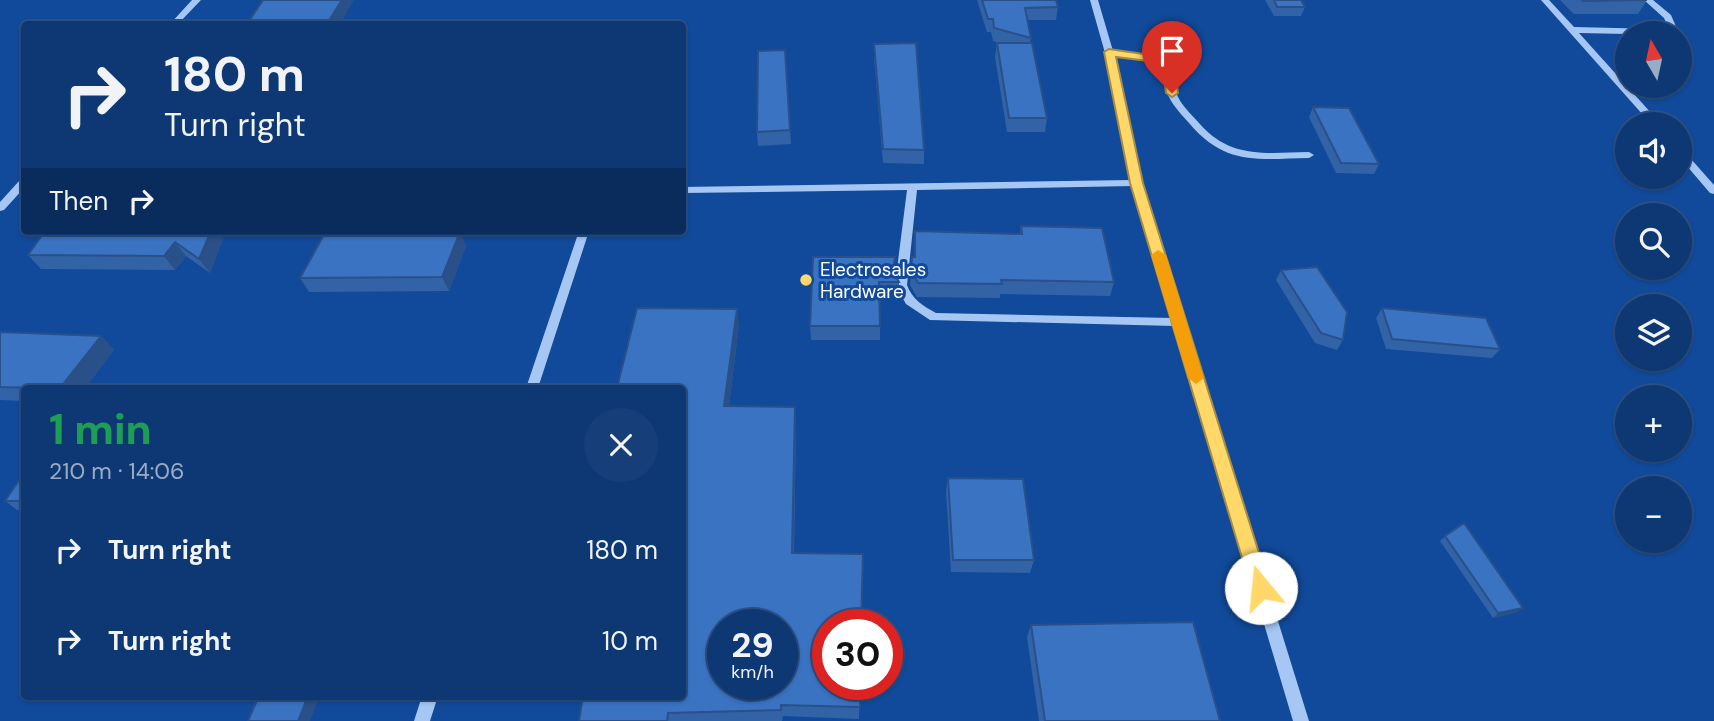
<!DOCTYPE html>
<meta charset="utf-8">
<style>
:root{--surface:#0d3874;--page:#163f79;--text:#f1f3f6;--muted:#9aacc5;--line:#2d5286}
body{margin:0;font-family:"DM Sans",sans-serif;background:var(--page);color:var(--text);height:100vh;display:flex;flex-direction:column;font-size:26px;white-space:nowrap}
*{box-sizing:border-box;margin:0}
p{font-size:23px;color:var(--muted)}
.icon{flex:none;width:38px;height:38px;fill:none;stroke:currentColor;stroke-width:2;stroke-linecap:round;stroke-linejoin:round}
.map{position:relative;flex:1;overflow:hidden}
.drawer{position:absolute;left:21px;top:385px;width:665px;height:315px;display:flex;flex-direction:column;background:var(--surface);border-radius:7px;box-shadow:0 2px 5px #0004,0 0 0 2px var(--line)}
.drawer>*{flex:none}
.top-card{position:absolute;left:21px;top:21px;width:665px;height:214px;border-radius:7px;box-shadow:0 2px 5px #0004,0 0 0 2px var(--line);background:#0d3874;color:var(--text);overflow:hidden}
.needle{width:46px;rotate:351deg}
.tools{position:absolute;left:1615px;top:21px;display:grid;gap:14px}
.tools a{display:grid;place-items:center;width:77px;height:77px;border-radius:50%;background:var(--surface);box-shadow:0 2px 5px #0004,0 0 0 2px var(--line);font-size:35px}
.speed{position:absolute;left:707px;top:609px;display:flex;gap:14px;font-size:35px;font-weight:700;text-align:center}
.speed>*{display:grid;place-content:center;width:91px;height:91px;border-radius:50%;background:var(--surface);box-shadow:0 2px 5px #0004,0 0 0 2px var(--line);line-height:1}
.speed small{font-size:18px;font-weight:400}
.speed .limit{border:10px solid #d22;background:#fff;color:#111}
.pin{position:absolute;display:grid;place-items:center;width:60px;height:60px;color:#fff;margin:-72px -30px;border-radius:50% 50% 50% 0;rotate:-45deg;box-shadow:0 0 7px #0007}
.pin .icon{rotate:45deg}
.me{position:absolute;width:77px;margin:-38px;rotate:343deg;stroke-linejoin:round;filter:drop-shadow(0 0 5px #0008)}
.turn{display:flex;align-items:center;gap:24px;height:147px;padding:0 28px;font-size:32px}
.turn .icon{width:91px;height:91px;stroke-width:2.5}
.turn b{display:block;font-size:49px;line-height:60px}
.then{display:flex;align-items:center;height:66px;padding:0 28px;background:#0003;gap:14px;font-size:26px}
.round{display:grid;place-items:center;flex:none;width:74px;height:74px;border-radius:37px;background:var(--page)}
.overview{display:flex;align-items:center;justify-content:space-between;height:119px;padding:0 28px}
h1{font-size:42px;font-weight:800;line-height:52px;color:#1e9e55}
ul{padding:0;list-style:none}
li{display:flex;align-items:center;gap:21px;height:91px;padding:0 28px}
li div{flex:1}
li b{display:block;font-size:26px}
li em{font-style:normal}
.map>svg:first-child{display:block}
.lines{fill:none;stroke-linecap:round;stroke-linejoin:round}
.minor{fill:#a6c7f4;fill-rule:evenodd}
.wall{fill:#3263a7}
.shaded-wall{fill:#295088}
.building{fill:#3a73c2;stroke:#295088;stroke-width:2;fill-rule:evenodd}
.route{fill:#ffd869;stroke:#a68c44;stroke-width:2}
.slow{fill:#f59e0b}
.poi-dot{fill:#ffd869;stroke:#114a9b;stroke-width:2.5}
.labels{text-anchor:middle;stroke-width:6;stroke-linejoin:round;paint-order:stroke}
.poi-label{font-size:19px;fill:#fff;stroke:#114a9b;text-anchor:start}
</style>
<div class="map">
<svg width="1714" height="721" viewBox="0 0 1714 721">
<rect width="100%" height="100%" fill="#114a9b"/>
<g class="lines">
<path class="minor" d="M192,0H201L178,24H170Z
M1090,0H1098L1113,51L1163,57C1173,71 1171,83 1178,97C1183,107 1192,115 1199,123C1230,159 1265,153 1309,152L1314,155L1309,158C1258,159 1225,166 1189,123C1182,115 1174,107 1169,97C1163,86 1165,73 1157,61L1114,56L1142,183L1309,721H1293L1175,326L930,320L906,304L895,285L907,190L682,193V187L1131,180L1105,53ZM1133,186L1172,318L936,313C923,306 912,299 907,285L917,190Z
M1541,0H1549L1574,27L1657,29L1668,27L1664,18L1644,0H1653L1671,15L1677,29L1673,32L1628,34L1579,33L1661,124H1651Z
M1680,149L1683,150L1714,185V194L1710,193L1680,158Z
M24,179V188L4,210L0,211V202L20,180Z
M579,231H589L538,388H526Z
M422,696H438L430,721H414Z"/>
</g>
<path class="wall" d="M263,0L340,24H248Z
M977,0H1056L1058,7L1056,20H1027L1031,38L1030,43L1047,118L1045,132H1007L995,57L997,43H999L993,41L991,32H987Z
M1265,0H1301L1305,7L1301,16H1274Z
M1560,0H1647L1638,14H1574Z
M874,44L924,150V164L883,163L874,57Z
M785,50L791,144L758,146L757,132Z
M1313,107L1379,164L1374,174L1336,173L1309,117Z
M1021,226L1114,282L1110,296L1000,294V298L917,297L910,285L912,257H914L915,231L1020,234Z
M45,231H226L210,273L186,256L175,270L41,269L28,255Z
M460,232L466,246L449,291L309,292L300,278Z
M1281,270L1343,340L1337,350L1315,343L1276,280Z
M894,272L899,282V296H880V340H811L810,326Z
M1382,308L1500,349L1492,358L1386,349L1376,318Z
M739,324L729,406L796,422L794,553L860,684L859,719L783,716L782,721H579Z
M0,332L101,336L114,350L85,388H24V401L0,400Z
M24,473V510H17L5,501Z
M948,478L1034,560L1030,573L951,572L946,491Z
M1445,536L1518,612L1493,618L1440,541Z
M1031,625L1220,721H1039L1027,637Z"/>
<path class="shaded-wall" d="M342,0H354L340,24H330L328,22Z
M211,231H226L210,273L199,259Z
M460,232L466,246L449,291L442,277Z
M175,242L186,256L175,270L164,256Z
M737,309L739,324L727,421L724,406Z
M101,336L114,350L85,388H60Z
M795,407L796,422L793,566L792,553Z
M1523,608L1518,612L1493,618L1498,613Z
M308,696H320L310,721H298Z"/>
<path class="building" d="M263,0H342L328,22L247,24Z
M982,0H1056L1058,7L1025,8L1031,38L994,28L993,19H988Z
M1274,0H1301L1305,7H1277Z
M1582,0H1647L1583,1Z
M916,43L924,150L883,149L874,44Z
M997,43H1032L1047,118H1009Z
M785,50L790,130L757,132L758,51Z
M1313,107L1349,108L1379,164L1341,163Z
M1021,226L1102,228L1114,282L1001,280L1002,284L918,283L911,270L912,257H915V231L1022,234Z
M45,231H211L199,259L175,242L164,256L28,255Z
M460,232L442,277L300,278L325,233Z
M813,257H895L893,271L899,282H879L880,326H810Z
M1317,267L1347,312L1343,340L1321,333L1281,270Z
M637,308L737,309L724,406L795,407L792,553L863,554L861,625H828V684H860V707L781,705V710L668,713L667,721H579L583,696H682V388H617ZM723,625H782V684H723Z
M1382,308L1486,318L1500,349L1392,339Z
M0,332L101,336L60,388H38L0,387Z
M24,473V501H5Z
M948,478L1023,479L1034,560H953Z
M1464,523L1523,608L1498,613L1445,536Z
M1193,622L1220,721H1045L1031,625Z
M259,696H308L298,721H248Z"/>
<path class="route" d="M1109,49L1164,57L1175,70L1178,93L1172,97L1166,93L1163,70L1156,62L1116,57L1143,183L1270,588L1267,594L1261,597L1254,594L1251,588L1130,183L1104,52Z"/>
<path class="slow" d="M1158,250L1166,255L1204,378L1196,384L1188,378L1151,255Z"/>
<circle class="poi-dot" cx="806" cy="280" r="7"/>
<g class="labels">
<g class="poi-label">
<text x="820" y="276">Electrosales<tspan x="820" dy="22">Hardware</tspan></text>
</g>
</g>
</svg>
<div class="tools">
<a><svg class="needle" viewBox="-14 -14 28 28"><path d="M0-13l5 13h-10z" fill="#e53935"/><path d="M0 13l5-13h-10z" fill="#9aacc5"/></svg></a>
<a><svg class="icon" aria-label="sound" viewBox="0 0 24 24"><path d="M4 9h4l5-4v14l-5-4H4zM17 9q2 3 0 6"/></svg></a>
<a><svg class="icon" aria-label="search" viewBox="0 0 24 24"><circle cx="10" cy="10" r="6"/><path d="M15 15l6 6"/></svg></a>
<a><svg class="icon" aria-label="layers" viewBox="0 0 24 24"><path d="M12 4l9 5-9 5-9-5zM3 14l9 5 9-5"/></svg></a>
<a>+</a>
<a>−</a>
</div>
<div class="speed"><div>29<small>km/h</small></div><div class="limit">30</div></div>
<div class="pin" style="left:1172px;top:93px;background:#d93025"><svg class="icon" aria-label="arrive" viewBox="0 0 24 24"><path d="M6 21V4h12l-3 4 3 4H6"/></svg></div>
<svg class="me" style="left:1261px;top:588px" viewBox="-20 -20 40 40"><circle r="19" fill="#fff"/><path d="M0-13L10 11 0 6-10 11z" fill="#ffd869"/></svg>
<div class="top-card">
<div class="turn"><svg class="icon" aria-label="right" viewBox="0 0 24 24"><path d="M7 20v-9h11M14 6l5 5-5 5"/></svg><div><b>180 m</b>Turn right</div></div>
<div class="then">Then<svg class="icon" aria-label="right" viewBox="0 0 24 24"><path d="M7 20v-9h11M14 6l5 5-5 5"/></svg></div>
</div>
<section class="drawer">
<div class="overview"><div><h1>1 min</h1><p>210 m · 14:06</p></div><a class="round"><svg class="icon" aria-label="close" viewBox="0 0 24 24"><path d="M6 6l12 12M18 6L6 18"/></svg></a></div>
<ul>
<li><svg class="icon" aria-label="right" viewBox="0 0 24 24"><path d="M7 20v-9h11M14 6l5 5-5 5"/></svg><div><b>Turn right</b></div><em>180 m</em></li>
<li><svg class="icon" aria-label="right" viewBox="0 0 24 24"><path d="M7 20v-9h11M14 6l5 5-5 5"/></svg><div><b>Turn right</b></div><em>10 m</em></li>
</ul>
</section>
</div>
